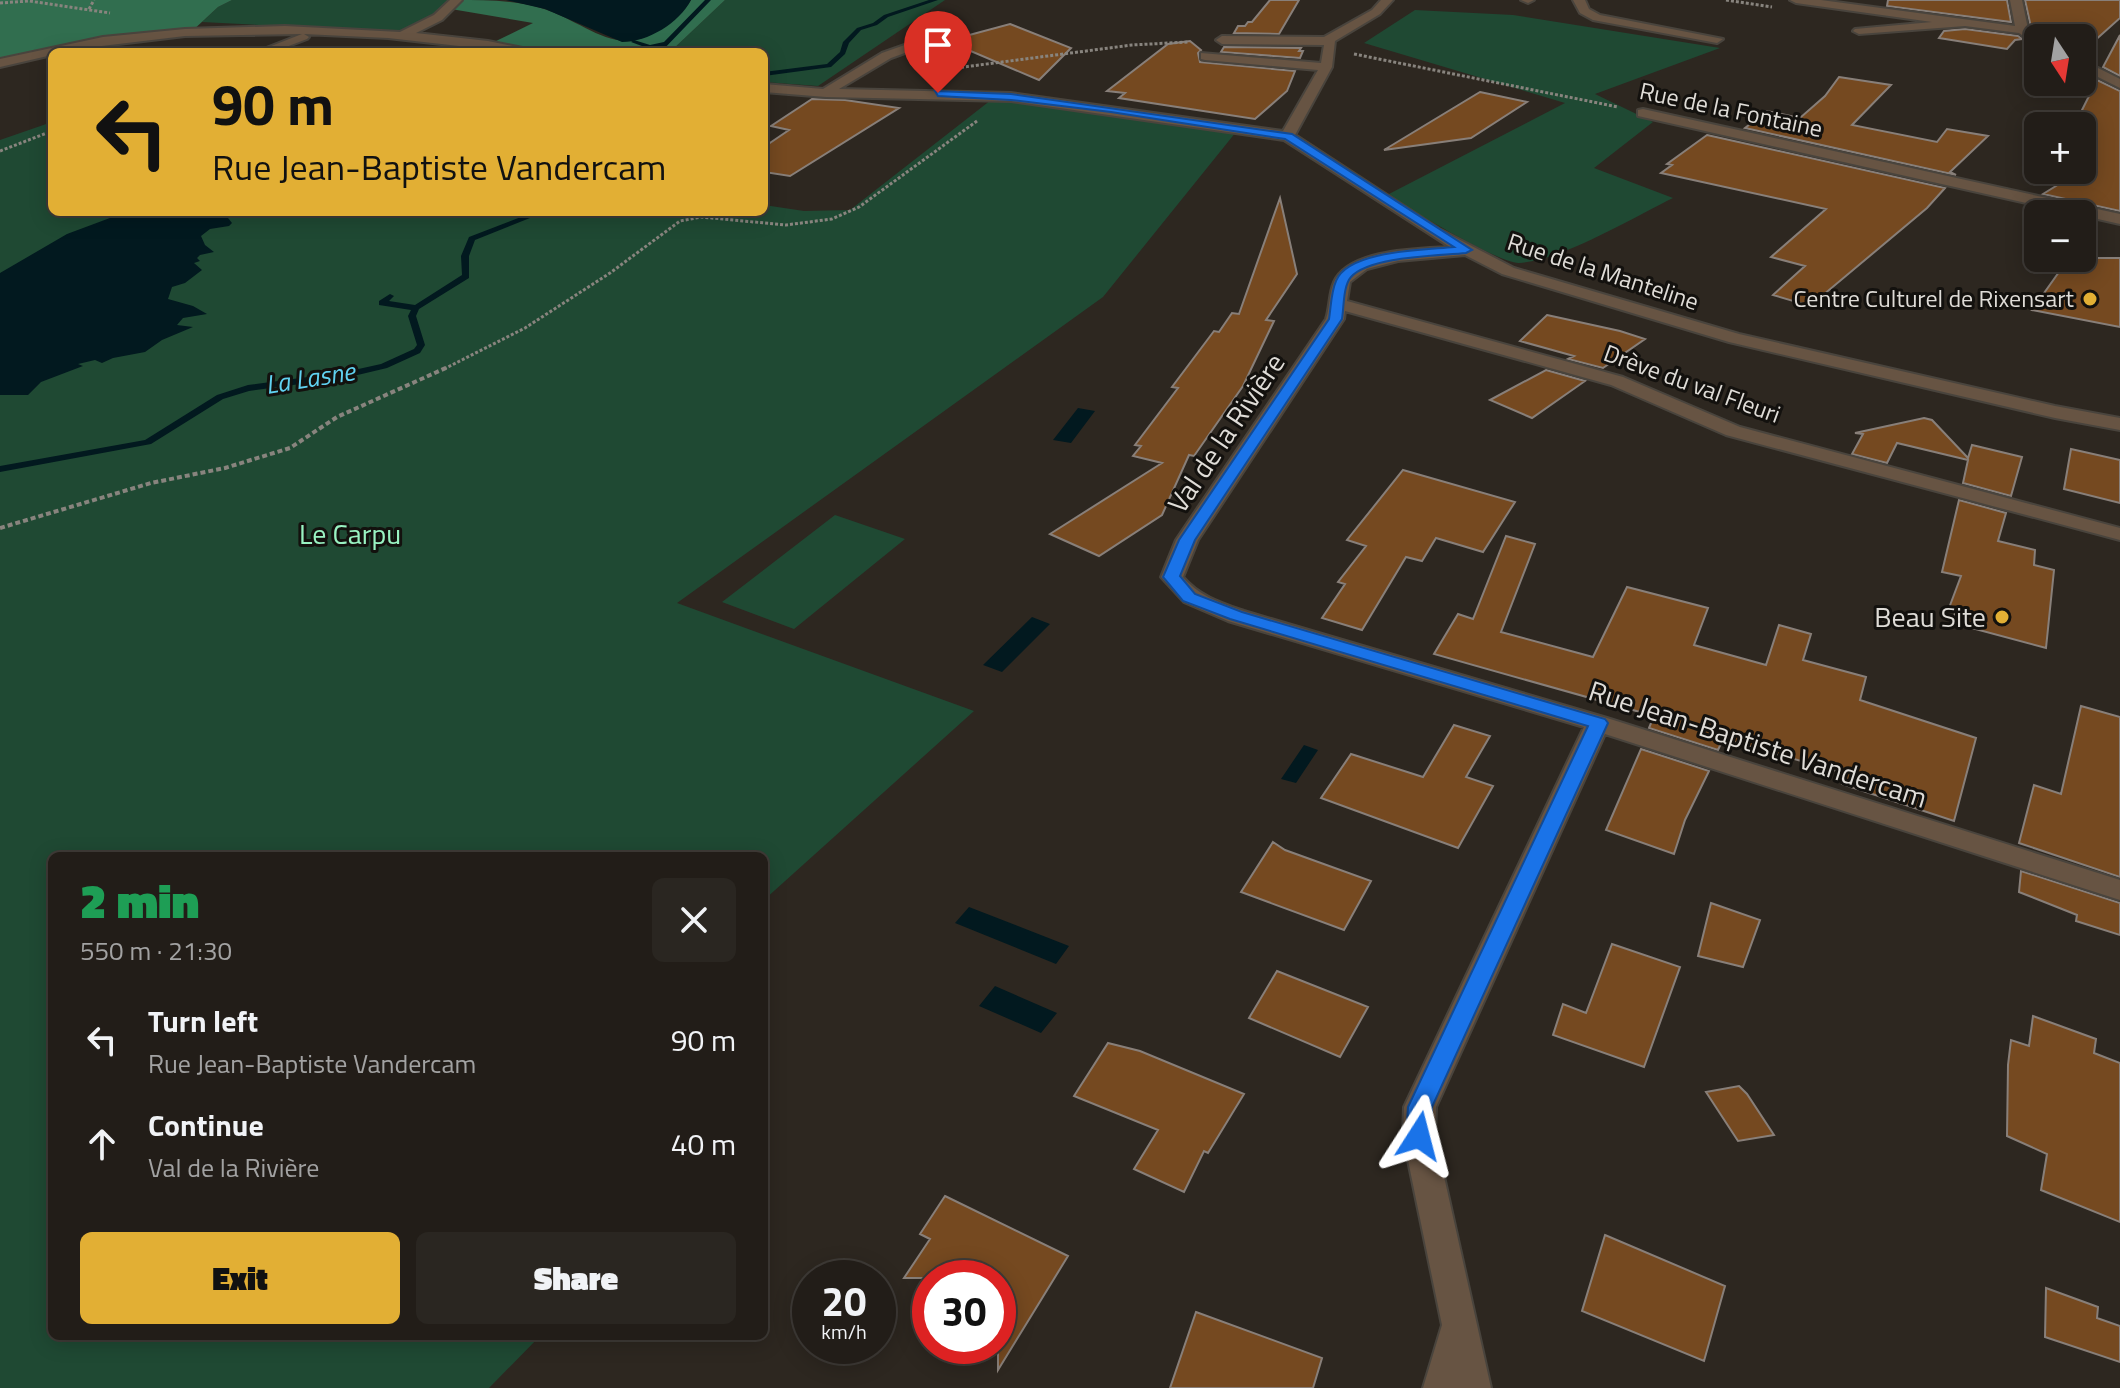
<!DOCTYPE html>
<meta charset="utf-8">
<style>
:root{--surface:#221d18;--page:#2a2621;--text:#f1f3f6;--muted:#a2a2a2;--line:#3f3b37;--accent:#e2af34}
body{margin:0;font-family:"Titillium Web",sans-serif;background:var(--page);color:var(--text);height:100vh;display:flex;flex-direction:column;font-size:30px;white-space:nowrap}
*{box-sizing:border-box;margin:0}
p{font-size:26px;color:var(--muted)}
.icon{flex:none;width:44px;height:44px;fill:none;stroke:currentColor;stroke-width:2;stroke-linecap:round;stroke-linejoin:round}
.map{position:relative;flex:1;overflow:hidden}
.details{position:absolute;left:48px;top:852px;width:720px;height:488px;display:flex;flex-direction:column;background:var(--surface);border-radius:12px;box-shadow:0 4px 20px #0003,0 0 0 2px var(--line)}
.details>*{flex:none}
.banner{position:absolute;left:48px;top:48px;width:720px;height:168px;border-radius:12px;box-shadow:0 4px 20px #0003,0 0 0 2px var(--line);background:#e2af34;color:#111;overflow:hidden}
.needle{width:52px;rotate:168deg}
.controls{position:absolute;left:2024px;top:24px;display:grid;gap:16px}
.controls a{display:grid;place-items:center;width:72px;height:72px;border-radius:12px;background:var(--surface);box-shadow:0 4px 20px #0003,0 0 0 2px var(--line);font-size:40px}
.speed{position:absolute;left:792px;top:1260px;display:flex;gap:16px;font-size:40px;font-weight:700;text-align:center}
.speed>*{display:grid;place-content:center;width:104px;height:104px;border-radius:50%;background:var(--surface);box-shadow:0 4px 20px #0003,0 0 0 2px var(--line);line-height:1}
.speed small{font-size:20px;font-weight:400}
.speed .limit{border:12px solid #d22;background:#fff;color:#111}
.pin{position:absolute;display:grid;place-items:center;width:68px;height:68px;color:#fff;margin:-82px -34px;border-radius:50% 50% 50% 0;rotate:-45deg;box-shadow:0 0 8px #0007}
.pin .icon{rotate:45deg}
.me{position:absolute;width:88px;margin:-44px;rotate:9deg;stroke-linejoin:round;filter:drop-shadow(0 0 6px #0008)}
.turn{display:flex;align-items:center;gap:28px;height:168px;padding:0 32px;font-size:36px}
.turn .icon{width:104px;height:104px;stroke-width:2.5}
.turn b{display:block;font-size:56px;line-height:68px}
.round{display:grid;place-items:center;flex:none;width:84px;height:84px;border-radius:12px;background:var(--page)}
.summary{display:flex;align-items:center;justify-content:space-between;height:136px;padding:0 32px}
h1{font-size:48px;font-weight:800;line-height:60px;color:#1e9e55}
.button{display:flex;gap:16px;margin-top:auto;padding:16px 32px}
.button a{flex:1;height:92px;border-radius:12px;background:var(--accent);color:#111;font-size:32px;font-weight:800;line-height:92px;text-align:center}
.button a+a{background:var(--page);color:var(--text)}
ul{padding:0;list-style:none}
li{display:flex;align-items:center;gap:24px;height:104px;padding:0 32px}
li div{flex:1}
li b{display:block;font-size:30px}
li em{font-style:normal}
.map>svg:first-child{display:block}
.green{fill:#1f4933}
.forest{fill:#316e4f}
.water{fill:#02191f}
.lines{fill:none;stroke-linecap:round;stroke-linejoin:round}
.stream{fill:#02191f;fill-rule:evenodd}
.building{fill:#754920;stroke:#887f79;stroke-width:2}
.minor-casing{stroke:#49443d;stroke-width:4}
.path-far1{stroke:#88847e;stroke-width:3;stroke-dasharray:3 2;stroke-linecap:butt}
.path{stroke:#88847e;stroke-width:4;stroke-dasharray:5 3;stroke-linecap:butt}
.minor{fill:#675443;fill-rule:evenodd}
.route{fill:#1a73e8;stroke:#114b97;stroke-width:2}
.poi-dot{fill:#e2af34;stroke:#13110e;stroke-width:3}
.labels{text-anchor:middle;stroke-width:6;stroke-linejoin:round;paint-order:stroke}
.far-street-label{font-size:24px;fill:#dfdcd7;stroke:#13110e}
.far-poi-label{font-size:24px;fill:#dfdcd7;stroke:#13110e;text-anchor:end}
.far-water-label{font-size:26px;font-style:italic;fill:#60d2f1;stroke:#13110e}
.street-label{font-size:28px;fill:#dfdcd7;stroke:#13110e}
.park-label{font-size:28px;fill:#99f3c2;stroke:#13110e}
.poi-label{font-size:28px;fill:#dfdcd7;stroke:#13110e;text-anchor:end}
</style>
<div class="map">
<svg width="2120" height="1388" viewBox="0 0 2120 1388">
<rect width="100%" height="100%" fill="#2d2720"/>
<path class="green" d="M232,0H456C446,18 413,29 394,32L202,22L218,7Z
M725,0H945L818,86L764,82V52H670Z
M1415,10L1513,15L1720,48L1595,94L1653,122L1594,168L1673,198C1632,218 1563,260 1519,263C1500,264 1408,208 1387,195L1565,103L1364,43Z
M991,100L1072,108L1236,132L1103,297L677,603L974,711L764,900V856H52V1336H540L489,1388H0V140L52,122V212H764V205L804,211L850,210Z
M835,515L905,539L794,629L722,602Z"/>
<path class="forest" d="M0,0H232L218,7L190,33L68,47L0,59Z
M456,0C485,0 512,0 541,8C588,22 618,63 665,25C674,17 685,11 691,0H725L670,52H556L494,42L533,23L451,9Z"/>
<path class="water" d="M506,0H691C679,23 648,42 622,42L545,9Z
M126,212H225L220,217L228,218L232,223L229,226L210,229L201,236L205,245L214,252L200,255L197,258L200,261L194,263L202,270L185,283L172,287L168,299L193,306L207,314L183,318L177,325L193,327L162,340L145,352L113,358L102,363L95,360L78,364L83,366L41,382L28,395H0V273L67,234Z
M1078,408L1095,411L1071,443L1053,440Z
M1032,617L1050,624L1002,672L983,665Z
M1304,745L1318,750L1296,783L1281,779Z
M969,907L1069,946L1056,964L955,923Z
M995,986L1057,1013L1041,1033L979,1006Z"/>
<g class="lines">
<path class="stream" d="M705,0H711L661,52H655L660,47L650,49L631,42L634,40L650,45L664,42Z
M929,0H938L888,17L877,25L861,30L849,43L845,54L831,67L764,76V72L827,64L840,52L843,42L857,28L873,23L884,15Z
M534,212H545L475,240L469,256V278L419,309L416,316L425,345L420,353L387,368L345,378L249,391L223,399L151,444L0,472V466L145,440L217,395L248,385L345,372L381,364L414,349L417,345L408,316L411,310L379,305V301L390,294L394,296L389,301L415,305L462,275L461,256L469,237Z"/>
</g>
<path class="building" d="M1270,0H1299L1279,34L1234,33L1238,26H1245L1248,22H1252Z
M1888,0H2007L2011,22L1887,6Z
M2025,0H2120V18L2082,52V38H2043L2031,27Z
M1010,24L1071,48L1039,80L947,41Z
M1965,29L2018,36L2022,39L2015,40L2007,49L1939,38L1944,31Z
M2120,35V76L2103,67Z
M1190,41L1201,50L1198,53L1200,62L1295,71L1287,91L1255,119L1119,98L1125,93L1107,91L1168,44Z
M1224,47L1301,48L1299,51H1303L1300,58L1221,52Z
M1839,77L1891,85L1852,125L1937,142L1947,129L1988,136L1950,172L1956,175L1745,128L1767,111L1800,118L1825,96Z
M2097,80L2120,91V211L2043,194L2082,170V110Z
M1480,92L1527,102L1471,138L1384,150Z
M812,99L845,100L899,108L790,176L764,172V147L789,130L771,126Z
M1707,135L1945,188L1927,208L1810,306L1773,295L1805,266L1771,257L1826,209L1661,173L1672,165L1667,164Z
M1280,198L1297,274L1266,320L1274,321L1243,386L1194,456L1189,455L1162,515L1099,556L1050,534L1162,463L1133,456L1141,446L1135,445L1178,388L1172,387L1214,331L1219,332L1232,313L1239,314Z
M2069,258H2120V327L2032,310Z
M1547,315L1620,331L1645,339L1603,368L1568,359L1574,356L1520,341Z
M1546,370L1585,381L1532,418L1490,400Z
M1924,418L1932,420L1968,458L1972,445L2022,457L2011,496L1963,483L1968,460L1897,443L1887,463L1852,454L1863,434L1855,433Z
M2071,449L2120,460V503L2064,489Z
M1403,470L1515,502L1483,552L1436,538L1422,561L1406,557L1362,630L1322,618L1345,584L1338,582L1366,546L1347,540Z
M1959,500L2006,513L1998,541L2035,550L2034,565L2054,570L2046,648L1953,623L1955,612L1949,608L1961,576L1942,572Z
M1506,536L1535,544L1501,632L1593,657L1627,587L1708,608L1694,645L1766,665L1779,625L1811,634L1803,660L1866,677L1860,700L1976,738L1954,821L1842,784L1844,773L1723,739L1718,750L1649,728L1654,716L1434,654L1458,614L1473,619Z
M2081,706L2120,717V877L2019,843L2034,785L2061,794Z
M1454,725L1490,736L1466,777L1493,786L1458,848L1321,798L1351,754L1423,777Z
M1641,749L1709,771L1685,820L1674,854L1606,830Z
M1273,842L1285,850L1371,881L1344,930L1241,892Z
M2021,871L2120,903V935L2076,921L2077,915L2019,892Z
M1711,903L1760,920L1743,967L1698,956Z
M1612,944L1680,967L1644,1067L1553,1035L1563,1004L1586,1013Z
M1277,971L1368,1007L1340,1057L1249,1018Z
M2033,1016L2096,1039L2094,1053L2120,1063V1222L2041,1190L2047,1154L2007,1136L2008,1065L2011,1040L2029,1046Z
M1108,1043L1140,1051L1244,1094L1208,1153L1204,1151L1184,1192L1134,1169L1158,1130L1074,1096Z
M1739,1086L1747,1094L1774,1135L1738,1141L1706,1092Z
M945,1196L1068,1256L998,1370V1278H904L930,1239L920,1234Z
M1605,1235L1725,1286L1704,1361L1582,1311Z
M2046,1288L2098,1307L2097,1318L2120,1326V1362L2045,1337Z
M1196,1312L1322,1358L1313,1388H1170Z"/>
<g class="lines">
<g class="minor-casing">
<path id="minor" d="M450,0H462L442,20L416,33L488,41L542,52H512L388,38L304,34L309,37L307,39L273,52H256L302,34L185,36L52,52V55L0,67V59L103,37L185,29L285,26L400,32L434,15Z
M1381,0H1393L1380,14L1335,41L1332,67L1295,135L1439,229L1514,268L1739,334L2055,406L2120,418V430L2055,418L1729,342L1502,274L1465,255L1398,261L1367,269L1350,282L1347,301L1623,377L1740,427L2120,528V540L1726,435L1611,385L1345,311L1344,319L1198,540L1183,577C1199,596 1221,603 1244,611L1607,718L2120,880V900L1605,734L1436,1107L1435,1136L1491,1388H1423L1442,1325L1403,1136L1404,1107L1584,727L1228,621L1184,602L1161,577L1176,540L1326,319C1330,307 1329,293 1334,282C1349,249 1418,249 1450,247L1284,140L1011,101L826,97L764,92V84L823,89L882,53L953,28L959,32L957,34L891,58L839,89L1011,93L1283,131L1318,70L1205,60L1201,59V53L1321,63L1324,45L1222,44L1216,40L1222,36L1324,37L1372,10Z
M1521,0H1534L1528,3Z
M1573,0H1585L1589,9L1600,15L1723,39L1717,43L1593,20L1580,13Z
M1790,0H1821L2015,26L2010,0H2022L2028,29L2040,38L2038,46L2019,33L1965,26L1859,34L1853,31L1855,29L1932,22L1796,3Z
M2082,60L2120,79V88L2082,69Z
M1643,109L2120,214V224L1638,116V110Z"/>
</g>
<path class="path-far1" d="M1726,0L1772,7
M0,3L29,1L110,13
M89,9L94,0
M1354,54L1618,107
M956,68L1132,45L1188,42
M0,151L52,131
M444,369L525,328L610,273L680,221L701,217L786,225L832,219L859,207L977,121"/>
<path class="path" d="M0,528L151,483L225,468L290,448L337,417L448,367"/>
<use href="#minor" class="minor"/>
</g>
<path class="route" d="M935,91L1011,94L1292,134L1472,250L1466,253C1439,256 1370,256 1351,277C1343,286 1344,307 1342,319L1195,540L1180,576L1195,594L1242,612L1605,719L1608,723L1432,1107L1431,1136L1427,1143L1419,1146L1410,1143L1406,1136L1408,1107L1588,726L1230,619L1183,601L1163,577L1179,540L1329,319C1331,307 1331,292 1336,281C1348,250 1425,250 1454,247L1285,139L1111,112L1011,100L938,96Z"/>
<g class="poi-dot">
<circle cx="2090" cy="299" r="8"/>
<circle cx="2002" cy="617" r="8"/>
</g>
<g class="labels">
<g class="far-street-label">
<text transform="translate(1731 110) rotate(12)" y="8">Rue de la Fontaine</text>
<text transform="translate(1603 272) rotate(18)" y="8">Rue de la Manteline</text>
<text transform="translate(1692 384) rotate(20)" y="8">Drève du val Fleuri</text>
</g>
<g class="far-poi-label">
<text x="2074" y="307">Centre Culturel de Rixensart</text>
</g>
<g class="far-water-label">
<text transform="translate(310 378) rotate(-9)" y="9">La Lasne</text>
</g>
<g class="street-label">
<text transform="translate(1226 433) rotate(-56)" y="10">Val de la Rivière</text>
<text transform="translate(1758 744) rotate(18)" y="10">Rue Jean-Baptiste Vandercam</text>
</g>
<g class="park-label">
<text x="350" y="544">Le Carpu</text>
</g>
<g class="poi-label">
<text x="1986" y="627">Beau Site</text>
</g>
</g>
</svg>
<div class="controls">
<a><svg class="needle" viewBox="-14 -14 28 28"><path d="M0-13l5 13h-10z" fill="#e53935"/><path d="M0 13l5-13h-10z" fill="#a2a2a2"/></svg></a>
<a>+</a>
<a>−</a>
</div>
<div class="speed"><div>20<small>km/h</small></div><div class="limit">30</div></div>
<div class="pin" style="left:938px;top:93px;background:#d93025"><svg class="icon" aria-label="arrive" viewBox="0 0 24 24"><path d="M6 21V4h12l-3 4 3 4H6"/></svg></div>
<svg class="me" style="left:1419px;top:1136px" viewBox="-20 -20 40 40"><path d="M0-17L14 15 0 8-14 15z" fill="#1a73e8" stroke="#fff" stroke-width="4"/></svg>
<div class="banner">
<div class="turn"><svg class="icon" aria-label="left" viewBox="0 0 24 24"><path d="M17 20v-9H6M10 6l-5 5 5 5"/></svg><div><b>90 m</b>Rue Jean-Baptiste Vandercam</div></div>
</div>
<section class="details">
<div class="summary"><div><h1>2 min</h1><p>550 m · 21:30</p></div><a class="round"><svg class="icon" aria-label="close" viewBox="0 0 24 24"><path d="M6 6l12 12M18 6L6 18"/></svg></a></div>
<ul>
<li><svg class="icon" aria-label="left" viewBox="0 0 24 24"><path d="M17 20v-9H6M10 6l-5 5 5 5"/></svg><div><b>Turn left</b><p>Rue Jean-Baptiste Vandercam</p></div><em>90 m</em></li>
<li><svg class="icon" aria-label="ahead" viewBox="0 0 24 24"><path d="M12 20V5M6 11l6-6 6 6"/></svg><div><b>Continue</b><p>Val de la Rivière</p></div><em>40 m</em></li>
</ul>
<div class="button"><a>Exit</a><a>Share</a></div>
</section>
</div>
